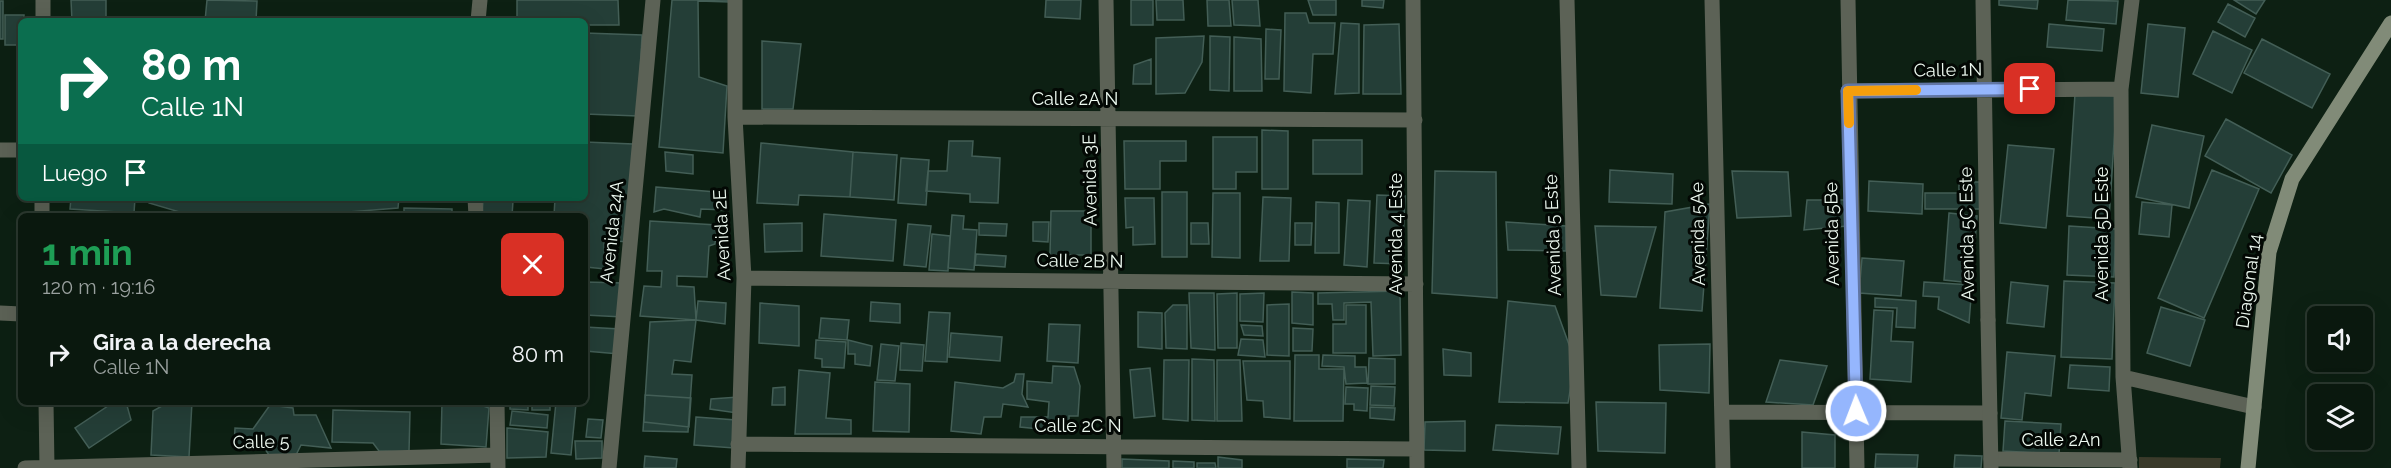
<!DOCTYPE html>
<html lang="es">
<meta charset="utf-8">
<style>
:root{--surface:#0a180e;--page:#18251c;--text:#f1f3f6;--muted:#99a09e;--line:#2a372e}
body{margin:0;font-family:Raleway,sans-serif;background:var(--page);color:var(--text);height:100vh;display:flex;flex-direction:column;font-size:22px;white-space:nowrap}
*{box-sizing:border-box;margin:0}
p{font-size:20px;color:var(--muted)}
.icon{flex:none;width:33px;height:33px;fill:none;stroke:currentColor;stroke-width:2;stroke-linecap:round;stroke-linejoin:round}
.map{position:relative;flex:1;overflow:hidden}
.drawer{position:absolute;left:18px;top:213px;width:570px;height:192px;display:flex;flex-direction:column;background:var(--surface);border-radius:9px;box-shadow:0 6px 24px #0002,0 0 0 2px var(--line)}
.drawer>*{flex:none}
.guide{position:absolute;left:18px;top:18px;width:570px;height:183px;border-radius:9px;box-shadow:0 6px 24px #0002,0 0 0 2px var(--line);background:#0b6e4f;color:#fff;overflow:hidden}
.tools{position:absolute;left:2307px;top:306px;display:grid;gap:12px}
.tools a{display:grid;place-items:center;width:66px;height:66px;border-radius:9px;background:var(--surface);box-shadow:0 6px 24px #0002,0 0 0 2px var(--line);font-size:30px}
.pin{position:absolute;display:grid;place-items:center;width:51px;height:51px;color:#fff;margin:-26px;border-radius:12px;box-shadow:0 3px 9px #0006}
.me{position:absolute;width:66px;margin:-33px;rotate:359deg;stroke-linejoin:round;filter:drop-shadow(0 0 4px #0008)}
.turn{display:flex;align-items:center;gap:21px;height:126px;padding:0 24px;font-size:27px}
.turn .icon{width:78px;height:78px;stroke-width:2.5}
.turn b{display:block;font-size:42px;line-height:51px}
.then{display:flex;align-items:center;height:57px;padding:0 24px;background:#0003;gap:12px;font-size:22px}
.round{display:grid;place-items:center;flex:none;width:63px;height:63px;border-radius:9px;background:var(--page)}
.summary{display:flex;align-items:center;justify-content:space-between;height:102px;padding:0 24px}
h1{font-size:36px;font-weight:700;line-height:45px;color:#1e9e55}
ul{padding:0;list-style:none}
li{display:flex;align-items:center;gap:18px;height:78px;padding:0 24px}
li div{flex:1}
li b{display:block;font-size:22px}
li em{font-style:normal}
.map>svg:first-child{display:block}
.green{fill:#3a3a2a}
.building{fill:#243e37;stroke:#435e56;stroke-width:1.5}
.lines{fill:none;stroke-linecap:round;stroke-linejoin:round}
.lane{stroke:#5c6256;stroke-width:15}
.street{stroke:#5c6256;stroke-width:15}
.secondary{stroke:#818b78;stroke-width:15}
.route-casing{stroke:#6176a4;stroke-width:15}
.route{stroke:#95b6fd;stroke-width:10}
.slow{stroke:#f59e0b;stroke-width:10}
.labels{text-anchor:middle;stroke-width:6;stroke-linejoin:round;paint-order:stroke}
.street-label{font-size:18px;fill:#edf9f0;stroke:#030804}
</style>
<div class="map">
<svg width="2391" height="468" viewBox="0 0 2391 468">
<rect width="100%" height="100%" fill="#0d2013"/>
<path class="green" d="M2139,457L2221,458L2220,468H2139Z"/>
<path class="building" d="M71,0H106V21H72Z
M207,0L257,1L256,21H205Z
M517,0H618L619,25H585V21H517Z
M672,0H730V2L698,1L699,77L727,86L723,153L659,147Z
M1046,0H1081L1080,19L1045,17Z
M1131,0H1153V25H1131Z
M1156,0H1183L1184,20H1157Z
M1207,0H1229L1231,26H1208Z
M1232,0H1258L1260,26L1234,25Z
M1308,0H1336V15H1313Z
M1362,0H1384L1383,8L1362,6Z
M1999,0H2038L2037,9L1999,5Z
M2068,0L2118,1L2116,24L2066,20Z
M2234,0H2265L2256,14Z
M0,1H3V39H0Z
M2228,4L2255,18L2245,37L2218,22Z
M1285,13H1306L1309,23H1335L1333,54H1313L1311,93L1284,91Z
M5,15H24V21H21V45H5Z
M1341,23L1359,24V93L1335,94Z
M1399,24L1401,94H1363L1364,25Z
M2049,24L2104,29L2102,51L2047,47Z
M2148,24L2185,28L2178,97L2141,93Z
M1266,29L1281,30L1279,79H1265Z
M2213,31L2252,50L2232,93L2193,74Z
M585,33L642,35L638,116L585,114Z
M1204,36L1202,62L1185,93L1156,94V38Z
M1210,36L1230,37L1229,91L1210,90Z
M1234,37L1261,39L1262,91H1234Z
M2262,39L2330,74L2312,108L2244,73Z
M762,41L801,44L793,109H762Z
M1151,59V84H1133L1134,65Z
M2075,94L2117,96L2109,219L2067,216Z
M2226,119L2292,155L2271,193L2205,156Z
M2152,125L2204,136L2189,208L2136,197Z
M1262,130L1288,131V189H1262Z
M1213,137H1257V172H1236V189H1213Z
M1313,140H1362V174H1313Z
M949,141H973L972,156L1000,158L998,203L970,202V194L926,191L928,171H947Z
M1124,141H1186V161H1160V189H1125Z
M585,142L633,144L628,242L604,240L605,269L586,267L589,250L585,249V216H554L555,198H585Z
M761,143L853,152L850,197L799,195L798,205L757,203Z
M2008,145L2054,149L2046,228L2000,223Z
M665,152L693,155V174L666,171Z
M853,152L897,155L894,200L850,197Z
M901,158L929,160L926,205L898,203Z
M1610,170L1673,174L1672,204L1609,202Z
M2212,170L2259,189L2204,318L2158,298Z
M1435,171L1496,172L1497,298L1432,293Z
M1732,171L1788,172L1791,216L1737,218Z
M1869,181L1923,184L1922,214L1868,211Z
M1959,182H1980V209H1925V193H1959Z
M656,187L728,193L726,210L701,209L700,217L664,209L654,212Z
M1162,192H1187V257H1162Z
M1213,193H1240V258L1212,257Z
M1377,195L1405,196L1402,264L1374,263Z
M1263,197L1291,198L1289,261H1260Z
M71,198H135L134,213L70,209Z
M149,198H399L398,208L299,216H193L149,203Z
M1125,198H1154L1155,244L1133,245V227L1126,228Z
M483,200L513,201L512,216H482Z
M1348,200L1370,201L1367,267L1344,265Z
M1807,200H1846L1847,226L1804,230Z
M1316,202L1339,203V253H1315Z
M2142,202L2172,205L2169,237L2139,234Z
M1710,204L1702,311L1660,308L1665,212Z
M404,208L452,209V216H404Z
M1051,211H1091V255H1050Z
M1949,213L1977,216L1972,283L1944,280Z
M824,214L896,220L893,261L821,256Z
M952,215L964,216L963,229L977,230L974,270L948,268Z
M650,221L717,225L715,244L709,246L707,277L677,276V286L694,287L696,320L640,316L644,286L661,287L662,271H647Z
M1033,222H1049L1048,242L1033,241Z
M1506,222L1566,226V251L1508,250Z
M802,223V251L765,252L764,224Z
M979,223L1007,224L1006,236L979,235Z
M1191,223H1208L1209,244H1191Z
M1295,223H1312L1311,245H1295Z
M908,224L931,226L926,267L904,265Z
M1595,226L1656,227L1636,297L1601,295Z
M2069,226L2116,229L2114,277L2067,275Z
M932,234L950,236L948,271L929,270Z
M976,254L1006,256L1005,267L975,265Z
M1862,258L1904,261L1901,296L1859,293Z
M2064,281L2115,283L2112,359L2061,357Z
M585,282L624,283L623,317L585,315Z
M1924,282L1972,285L1969,323L1938,309L1939,297L1923,296Z
M2011,282L2048,286L2044,327L2007,323Z
M1400,291L1401,355L1373,356L1371,302L1344,303V320H1333L1332,304H1318V293Z
M1292,292L1313,293V325L1292,323Z
M1189,293H1214L1215,350L1191,348Z
M1237,293V348H1218L1217,294Z
M1264,293L1263,322L1240,321V294Z
M1875,298L1916,301L1915,328L1896,327L1897,308L1875,307Z
M698,301L726,303L725,324L696,320Z
M1508,301L1555,306L1575,361L1568,403L1499,402Z
M871,302L900,304V323L870,321Z
M760,303L799,306V346L759,343Z
M1289,304V356L1267,355V305Z
M1173,305H1187V349L1166,348L1165,313Z
M1346,305H1366V353H1333V324H1346Z
M2161,307L2205,320L2190,366L2147,353Z
M1874,310L1893,311L1891,341L1913,342L1911,382L1870,379Z
M929,312L950,313L947,362L925,361Z
M1138,312L1162,313V349L1138,347Z
M821,318L849,320L847,340L819,338Z
M696,320L691,362L674,360L672,374L692,375L688,432L643,431L650,322Z
M1049,324L1080,325L1078,363L1047,361Z
M1241,325L1262,326L1263,336L1244,335Z
M585,327L620,329L619,354L585,351Z
M1293,328L1313,329L1312,351H1293Z
M951,333L1002,337L1000,361L949,357Z
M1241,339L1263,340L1265,357L1238,355Z
M816,340L846,342L844,368L822,367V359L815,358Z
M848,340L872,346L870,366L855,364V354H848Z
M901,343L924,345L922,371L900,370Z
M881,344L899,346L895,381L877,380Z
M1710,344L1709,393L1660,390L1659,345Z
M1443,349L1471,353V376L1444,375Z
M2007,352L2055,356L2051,396L2025,393L2022,420L2001,418Z
M1295,355H1319V369H1344L1343,421H1294Z
M1323,355L1355,356V367H1366L1367,383L1346,384L1344,367L1322,366Z
M1369,358L1395,359V384H1368Z
M1192,359L1214,360L1215,421L1192,420Z
M1164,360H1189L1188,421L1163,419Z
M1217,360H1240L1242,421H1217Z
M1780,360L1827,366L1813,405L1766,402Z
M1243,361H1290V419L1264,417L1263,401L1247,400Z
M2070,365L2110,367L2109,391L2068,388Z
M1053,366L1074,367L1080,386L1078,416H1069V432L1020,427L1021,417H1048L1049,402L1027,399V381L1052,383Z
M1150,368L1155,416L1134,418L1130,370Z
M799,370L830,373L826,418L851,420V434H795Z
M1016,374H1024L1022,394L1028,407L1003,404L1001,417H984L981,434L951,431L955,382L1003,388L1014,382Z
M875,382L910,384L909,432L873,431Z
M1371,386L1395,387L1394,406L1370,405Z
M785,387V405H772L773,388Z
M1346,387L1368,388L1367,411L1354,410V404H1345Z
M645,395L691,398L689,427L644,422Z
M738,397L737,413L710,409L711,399Z
M114,402H126L131,420L89,448L75,428Z
M169,402H192L189,457L151,455L153,411Z
M442,402H472L489,408L486,447L441,444Z
M510,402H528V410L510,409Z
M532,402H550V410H532Z
M556,402L576,404L571,455L551,453Z
M1596,402L1666,403L1665,453L1598,451Z
M270,405L293,408L294,415H316L331,448L301,445L296,455H269L265,449L234,448L235,428L253,429Z
M1370,407L1395,408L1394,420L1370,418Z
M333,410L410,412L409,452L379,451L373,443L332,442Z
M512,411L548,415L547,428L510,425Z
M696,417L736,420L734,448L694,445Z
M588,419L603,420L601,438L586,437Z
M1465,421V451L1424,450L1425,422Z
M2005,421L2061,424L2059,454L2003,451Z
M1496,425L1561,427L1558,454L1493,450Z
M507,428L548,432L546,457L507,458Z
M1802,432L1835,435V468H1802Z
M575,441H602V458L576,459Z
M1876,454L1918,455L1917,468H1875Z
M1955,455L1982,456L1981,468H1954Z
M645,456L677,459L676,468H644Z
M1218,457L1242,460V468H1218Z
M1122,459L1169,461V468H1122Z
M1347,459L1384,460L1383,468H1347Z
M1173,461L1194,462V468H1173Z
M1197,463H1215L1216,468H1197Z"/>
<g class="lines">
<path class="lane" d="M1712,0L1723,468
M1848,0L1857,468
M1983,0L1988,320
M1848,91L2121,89
M2123,377L2254,407
M1722,412L1990,413
M1991,459L2130,460
M2130,468L2123,377L2121,89L2132,0"/>
<path class="street" d="M735,0V117L744,278L738,468
M1106,0L1114,468
M1413,0L1417,468
M1567,0L1579,468
M43,21V0
M478,21L480,0
M735,117L1415,120
M0,150H21
M42,198V216
M475,198L476,216
M744,278L1416,284
M0,313L21,314
M1988,320L1991,468
M46,402L47,468
M497,402L498,468
M738,444L1417,449
M25,468L497,455
M609,468L653,0"/>
<path class="secondary" d="M2248,468L2269,252L2292,179L2391,23"/>
</g>
<g class="lines">
<g class="route-casing">
<path id="route" d="M1856,411L1848,91L2030,89"/>
</g>
<use href="#route" class="route"/>
<path class="slow" d="M1849,123L1848,91L1916,90"/>
</g>
<g class="labels">
<g class="street-label">
<text transform="translate(1948 70) rotate(-1)" y="6">Calle 1N</text>
<text x="1075" y="105">Calle 2A N</text>
<text transform="translate(1090 180) rotate(-91)" y="6">Avenida 3E</text>
<text transform="translate(612 232) rotate(-84)" y="6">Avenida 24A</text>
<text transform="translate(1396 234) rotate(-90)" y="6">Avenida 4 Este</text>
<text transform="translate(1698 234) rotate(-91)" y="6">Avenida 5Ae</text>
<text transform="translate(1832 234) rotate(-91)" y="6">Avenida 5Be</text>
<text transform="translate(1967 234) rotate(-91)" y="6">Avenida 5C Este</text>
<text transform="translate(2102 234) rotate(-90)" y="6">Avenida 5D Este</text>
<text transform="translate(722 235) rotate(-93)" y="6">Avenida 2E</text>
<text transform="translate(1553 235) rotate(-92)" y="6">Avenida 5 Este</text>
<text transform="translate(1080 261) rotate(1)" y="6">Calle 2B N</text>
<text transform="translate(2249 281) rotate(-82)" y="6">Diagonal 14</text>
<text x="1078" y="432">Calle 2C N</text>
<text x="2061" y="446">Calle 2An</text>
<text transform="translate(261 442) rotate(-1)" y="6">Calle 5</text>
</g>
</g>
</svg>
<div class="tools">
<a><svg class="icon" aria-label="sound" viewBox="0 0 24 24"><path d="M4 9h4l5-4v14l-5-4H4zM17 9q2 3 0 6"/></svg></a>
<a><svg class="icon" aria-label="layers" viewBox="0 0 24 24"><path d="M12 4l9 5-9 5-9-5zM3 14l9 5 9-5"/></svg></a>
</div>
<div class="pin" style="left:2030px;top:89px;background:#d93025"><svg class="icon" aria-label="arrive" viewBox="0 0 24 24"><path d="M6 21V4h12l-3 4 3 4H6"/></svg></div>
<svg class="me" style="left:1856px;top:411px" viewBox="-20 -20 40 40"><circle r="17" fill="#95b6fd" stroke="#fff" stroke-width="3"/><path d="M0-11L8 9 0 5-8 9z" fill="#fff"/></svg>
<div class="guide">
<div class="turn"><svg class="icon" aria-label="right" viewBox="0 0 24 24"><path d="M7 20v-9h11M14 6l5 5-5 5"/></svg><div><b>80 m</b>Calle 1N</div></div>
<div class="then">Luego<svg class="icon" aria-label="arrive" viewBox="0 0 24 24"><path d="M6 21V4h12l-3 4 3 4H6"/></svg></div>
</div>
<section class="drawer">
<div class="summary"><div><h1>1 min</h1><p>120 m · 19:16</p></div><a class="round" style="background:#d93025;color:#fff"><svg class="icon" aria-label="close" viewBox="0 0 24 24"><path d="M6 6l12 12M18 6L6 18"/></svg></a></div>
<ul>
<li><svg class="icon" aria-label="right" viewBox="0 0 24 24"><path d="M7 20v-9h11M14 6l5 5-5 5"/></svg><div><b>Gira a la derecha</b><p>Calle 1N</p></div><em>80 m</em></li>
</ul>
</section>
</div>
